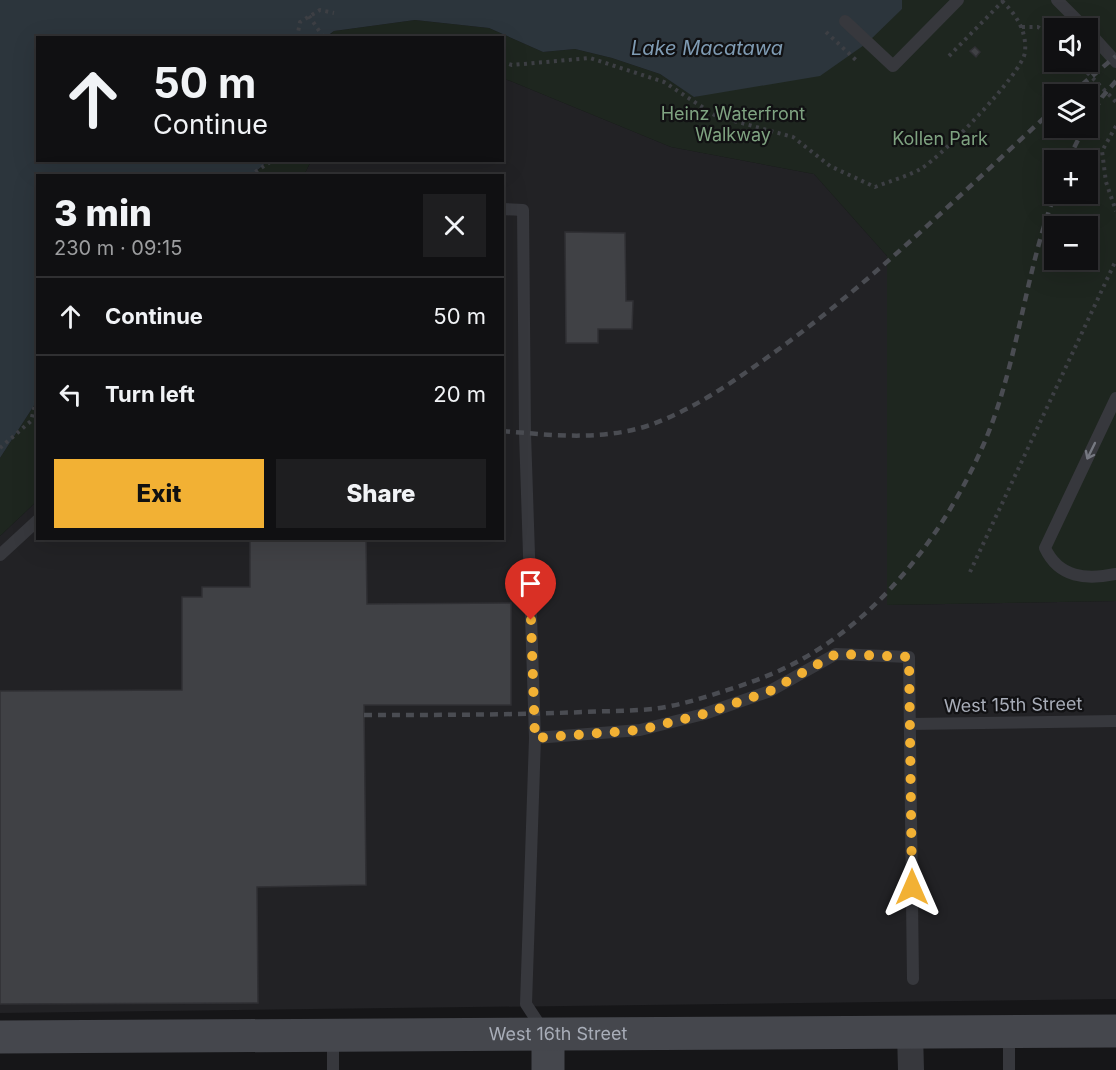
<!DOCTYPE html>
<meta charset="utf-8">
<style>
:root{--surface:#101012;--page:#1e1e20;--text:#f1f3f6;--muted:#9c9d9f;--line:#303032;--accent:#f2b134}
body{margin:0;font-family:Inter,sans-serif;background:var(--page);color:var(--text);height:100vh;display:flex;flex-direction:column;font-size:22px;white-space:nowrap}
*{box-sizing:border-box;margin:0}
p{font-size:20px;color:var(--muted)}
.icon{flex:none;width:33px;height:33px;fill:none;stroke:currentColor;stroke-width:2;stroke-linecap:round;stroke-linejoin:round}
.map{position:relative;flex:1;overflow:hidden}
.side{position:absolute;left:36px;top:174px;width:468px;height:366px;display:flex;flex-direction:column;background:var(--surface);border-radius:0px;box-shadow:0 6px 24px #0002,0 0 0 2px var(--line)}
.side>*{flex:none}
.top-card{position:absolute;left:36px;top:36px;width:468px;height:126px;border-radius:0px;box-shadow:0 6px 24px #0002,0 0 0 2px var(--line);background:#101012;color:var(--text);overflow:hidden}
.controls{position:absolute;left:1044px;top:18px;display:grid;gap:12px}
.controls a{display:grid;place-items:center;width:54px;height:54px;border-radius:0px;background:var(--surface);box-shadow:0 6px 24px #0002,0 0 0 2px var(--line);font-size:30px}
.pin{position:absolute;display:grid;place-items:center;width:51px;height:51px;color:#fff;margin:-62px -26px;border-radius:50% 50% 50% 0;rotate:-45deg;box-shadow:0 0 6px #0007}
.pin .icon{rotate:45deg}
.me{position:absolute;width:66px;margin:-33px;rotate:0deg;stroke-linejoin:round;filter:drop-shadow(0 0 4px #0008)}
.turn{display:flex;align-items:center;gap:21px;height:126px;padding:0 18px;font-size:27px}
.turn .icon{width:78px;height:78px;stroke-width:2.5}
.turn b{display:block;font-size:42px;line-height:51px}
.round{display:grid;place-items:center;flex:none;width:63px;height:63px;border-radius:0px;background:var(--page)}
.head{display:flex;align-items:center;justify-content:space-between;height:102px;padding:0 18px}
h1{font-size:36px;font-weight:800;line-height:45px}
.cta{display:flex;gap:12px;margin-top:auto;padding:12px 18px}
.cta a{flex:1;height:69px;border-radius:0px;background:var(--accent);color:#111;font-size:24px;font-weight:800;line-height:69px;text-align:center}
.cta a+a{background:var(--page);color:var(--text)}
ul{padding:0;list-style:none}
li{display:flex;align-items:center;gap:18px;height:78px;padding:0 18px;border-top:2px solid var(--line)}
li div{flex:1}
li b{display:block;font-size:22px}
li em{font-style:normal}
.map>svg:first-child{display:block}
.built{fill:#222225}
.green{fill:#1e261f;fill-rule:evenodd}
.water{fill:#2c353c}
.building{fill:#404145;stroke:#303034;stroke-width:1.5}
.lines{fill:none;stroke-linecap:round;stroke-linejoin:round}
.path{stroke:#3d3f44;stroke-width:4;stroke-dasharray:3 4.5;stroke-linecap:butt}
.lane{stroke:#37383d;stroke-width:12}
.street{stroke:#37383d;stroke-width:26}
.secondary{stroke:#45474d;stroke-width:33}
.rail{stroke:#4a4c52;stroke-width:4.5;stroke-dasharray:8 6;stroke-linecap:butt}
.oneway{stroke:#757881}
.route{stroke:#f2b134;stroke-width:10;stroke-dasharray:0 18}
.labels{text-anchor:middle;stroke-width:4.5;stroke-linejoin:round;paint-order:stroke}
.park-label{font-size:18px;fill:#7fa381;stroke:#111113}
.street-label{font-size:18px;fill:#a8adb8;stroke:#111113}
.water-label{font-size:20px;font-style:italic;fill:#7f9bb3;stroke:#111113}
</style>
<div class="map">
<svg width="1116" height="1070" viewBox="0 0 1116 1070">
<rect width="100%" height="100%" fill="#161618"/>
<path class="built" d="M503,78L671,147L814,174L887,256V605L1116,601V999L0,1013V536L37,501L38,538H502V176L304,175L311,161L502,160Z"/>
<path class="green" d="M902,0H1116V601L887,605V256L814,174L671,147L503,78L502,38H326L334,31L415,20L489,28L543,52L575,49L612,58L660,74L695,97L902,9ZM1054,28H1088V62H1054ZM1054,94H1088V128H1054ZM1054,160H1088V194H1054ZM1054,226H1088V260H1054Z
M268,161H311L304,175L252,176Z
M37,401V501L0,536V458Z"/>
<path class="water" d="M0,0H902V9L867,43L820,76L694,97L660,74L612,58L575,49L543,52L489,28L415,20L334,31L326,37L38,38V160L268,161L252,175L38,176L37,401L0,458Z"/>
<path class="building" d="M975,47L980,52L976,57L970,51Z
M565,232L625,233L626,301H633L632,329H598V343H566Z
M250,538H366L367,604L511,603V705H364L366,885L257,887L258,1003L0,1004V691L182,690V597H202V587H250Z"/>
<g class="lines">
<path class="path" d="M309,16L324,38
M1022,27H1038L1054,39
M826,32L857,61
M297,38L300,22L320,10L334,13
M949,56L1003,1
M502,62L512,65L590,58L664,82L716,116L793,137L830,166L875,187C890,181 909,176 922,168C942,156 1023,73 1025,52C1027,31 1016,14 1001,0
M1077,62L1116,102
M1082,62L1093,63
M1116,126L1102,151L1106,182L1116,211
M249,176L273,160
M0,448L31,421L38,393
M970,572L1116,260"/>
<path class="lane" d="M1057,0L1085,28
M845,21L893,66L958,0
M1088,31L1116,62
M502,209L523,210L525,433L535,738L526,1004L543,1030
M1116,398L1045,548C1059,578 1086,580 1116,574
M0,555L38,520
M910,724L1116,721
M535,738L640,730L704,714L770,691L836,654L909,657L913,979
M333,1037V1070
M1009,1070V1032"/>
<path class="street" d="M910,1033L911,1070"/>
<g class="secondary">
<path d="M548,1035V1070"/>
<path id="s1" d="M0,1037L1116,1031"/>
</g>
<path class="rail" d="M1071,94L1116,56
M1088,122L1102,97L1116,81
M1068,160L1084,128
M502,431C551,435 599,441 647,426C691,411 728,385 765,359C870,285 960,194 1054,109
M364,715C437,715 510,715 584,712C607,711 630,711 653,709C676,706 700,699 721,692C750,683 778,673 804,658C885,612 945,531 982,448C1018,367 1024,275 1055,194"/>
</g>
<defs><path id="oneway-shaft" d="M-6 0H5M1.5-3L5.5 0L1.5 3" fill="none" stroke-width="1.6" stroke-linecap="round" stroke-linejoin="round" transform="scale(1.5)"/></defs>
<use class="oneway" href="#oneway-shaft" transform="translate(1091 451) rotate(116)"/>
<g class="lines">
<path class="route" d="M531,620L535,738L640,730L704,714L770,691L836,654L909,657L912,887"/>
</g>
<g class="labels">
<g class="park-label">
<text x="733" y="120">Heinz Waterfront<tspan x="733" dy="21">Walkway</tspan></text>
<text x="940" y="145">Kollen Park</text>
</g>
<g class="street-label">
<text transform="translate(1013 705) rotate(-1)" y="6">West 15th Street</text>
<text dy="6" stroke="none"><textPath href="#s1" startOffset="558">West 16th Street</textPath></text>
</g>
<g class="water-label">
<text x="707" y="55">Lake Macatawa</text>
</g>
</g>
</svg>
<div class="controls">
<a><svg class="icon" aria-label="sound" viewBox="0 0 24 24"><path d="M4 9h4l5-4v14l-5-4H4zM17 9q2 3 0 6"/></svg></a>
<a><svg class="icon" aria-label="layers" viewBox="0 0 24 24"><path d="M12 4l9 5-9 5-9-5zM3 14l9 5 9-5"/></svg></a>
<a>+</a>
<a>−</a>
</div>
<div class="pin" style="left:531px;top:620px;background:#d93025"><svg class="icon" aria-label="arrive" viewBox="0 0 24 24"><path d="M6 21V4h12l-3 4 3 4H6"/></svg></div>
<svg class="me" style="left:912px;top:887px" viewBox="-20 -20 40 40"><path d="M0-17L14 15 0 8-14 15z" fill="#f2b134" stroke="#fff" stroke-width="4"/></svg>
<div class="top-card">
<div class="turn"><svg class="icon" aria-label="ahead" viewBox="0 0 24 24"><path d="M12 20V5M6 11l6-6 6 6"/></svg><div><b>50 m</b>Continue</div></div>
</div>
<section class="side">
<div class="head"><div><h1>3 min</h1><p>230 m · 09:15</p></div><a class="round"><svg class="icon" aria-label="close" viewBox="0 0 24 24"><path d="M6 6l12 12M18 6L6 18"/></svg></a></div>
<ul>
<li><svg class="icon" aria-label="ahead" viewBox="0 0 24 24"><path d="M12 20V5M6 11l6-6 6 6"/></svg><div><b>Continue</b></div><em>50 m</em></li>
<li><svg class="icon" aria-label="left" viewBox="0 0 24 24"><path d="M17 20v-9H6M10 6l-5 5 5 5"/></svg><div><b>Turn left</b></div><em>20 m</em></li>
</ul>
<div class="cta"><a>Exit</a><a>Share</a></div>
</section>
</div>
